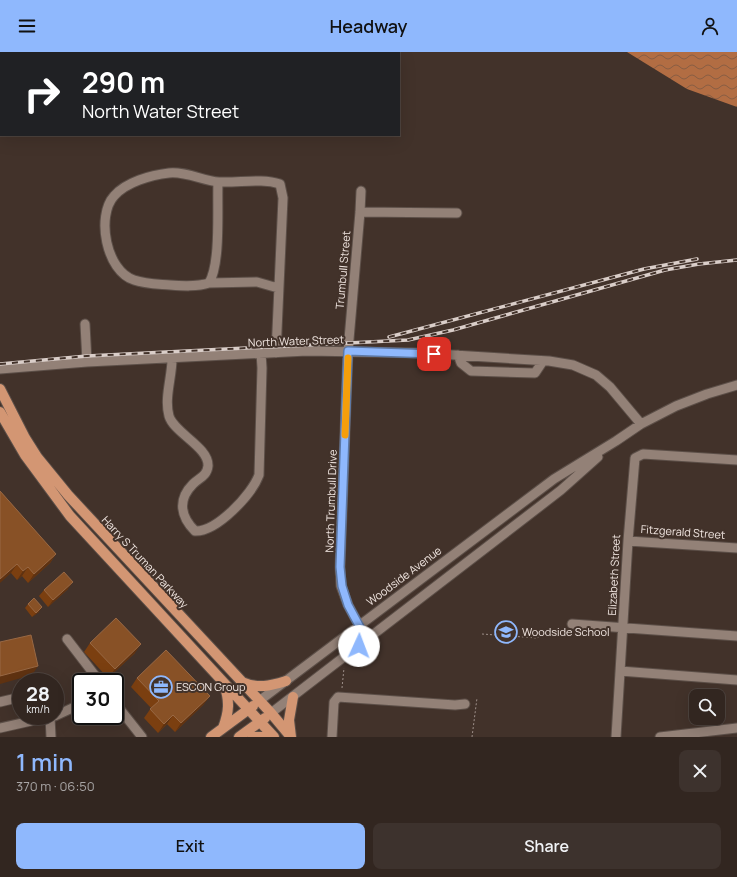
<!DOCTYPE html>
<meta charset="utf-8">
<style>
:root{--surface:#322620;--page:#3d322d;--text:#f1f3f6;--muted:#a8a5a5;--line:#4d433e;--accent:#8fb8fd}
body{margin:0;font-family:Manrope,sans-serif;background:var(--page);color:var(--text);height:100vh;display:flex;flex-direction:column;font-size:15px;white-space:nowrap}
*{box-sizing:border-box;margin:0}
p{font-size:13px;color:var(--muted)}
.icon{flex:none;width:22px;height:22px;fill:none;stroke:currentColor;stroke-width:2;stroke-linecap:round;stroke-linejoin:round}
.map{position:relative;height:685px;overflow:hidden}
.panel{display:flex;flex-direction:column;background:var(--surface);flex:1}
.panel>*{flex:none}
.guide{position:absolute;left:0px;top:0px;width:400px;height:84px;box-shadow:0 4px 16px #0002,0 0 0 1px var(--line);background:#202124;color:#fff;overflow:hidden}
.buttons{position:absolute;left:689px;top:637px;display:grid;gap:8px}
.buttons a{display:grid;place-items:center;width:36px;height:36px;border-radius:8px;background:var(--surface);box-shadow:0 4px 16px #0002,0 0 0 1px var(--line);font-size:20px}
.speed{position:absolute;left:12px;top:621px;display:flex;gap:8px;font-size:20px;font-weight:700;text-align:center}
.speed>*{display:grid;place-content:center;width:52px;height:52px;border-radius:50%;background:var(--surface);box-shadow:0 4px 16px #0002,0 0 0 1px var(--line);line-height:1}
.speed small{font-size:10px;font-weight:400}
.speed .limit{border:2px solid #111;border-radius:6px;background:#fff;color:#111}
.pin{position:absolute;display:grid;place-items:center;width:34px;height:34px;color:#fff;margin:-17px;border-radius:8px;box-shadow:0 2px 6px #0006}
.me{position:absolute;width:44px;margin:-22px;rotate:2deg;stroke-linejoin:round;filter:drop-shadow(0 0 3px #0008)}
.turn{display:flex;align-items:center;gap:14px;height:84px;padding:0 16px;font-size:18px}
.turn .icon{width:52px;height:52px;stroke-width:2.5}
.turn b{display:block;font-size:28px;line-height:34px}
.round{display:grid;place-items:center;flex:none;width:42px;height:42px;border-radius:8px;background:var(--page)}
.summary{display:flex;align-items:center;justify-content:space-between;height:68px;padding:0 16px}
h1{font-size:24px;font-weight:600;line-height:30px;color:var(--accent)}
.cta{display:flex;gap:8px;margin-top:auto;padding:8px 16px}
.cta a{flex:1;height:46px;border-radius:8px;background:var(--accent);color:#111;font-size:16px;font-weight:600;line-height:46px;text-align:center}
.cta a+a{background:var(--page);color:var(--text)}
header{display:flex;justify-content:space-between;align-items:center;height:52px;padding:0 16px;background:var(--accent);color:#111;font-size:18px;font-weight:600}
.map>svg:first-child{display:block}
.water{fill:url(#water-waves)}
.lines{fill:none;stroke-linecap:round;stroke-linejoin:round}
.minor-casing{stroke:#5c4f48;stroke-width:11}
.major-casing{stroke:#5c4f48;stroke-width:12}
.path{stroke:#9d8f89;stroke-width:1;stroke-dasharray:2 2;stroke-linecap:butt}
.minor{stroke:#938177;stroke-width:9}
.major{stroke:#d39673;stroke-width:10}
.rail-casing{stroke:#dacec9;stroke-width:3.5}
.rail{stroke:#42322a;stroke-width:2;stroke-dasharray:6;stroke-linecap:butt}
.wall{fill:#7b3f10}
.shaded-wall{fill:#5f3211}
.building{fill:#885126;stroke:#986844}
.route-casing{stroke:#5d78a4;stroke-width:10}
.route{stroke:#8fb8fd;stroke-width:7}
.slow{stroke:#f59e0b;stroke-width:7}
.labels{text-anchor:middle;stroke-width:4;stroke-linejoin:round;paint-order:stroke}
.street-label{font-size:11px;fill:#f1e6e1;stroke:#42322a}
.poi-label{font-size:11px;fill:#f1e6e1;stroke:#42322a;text-anchor:start}
</style>
<header><svg class="icon" aria-label="menu" viewBox="0 0 24 24"><path d="M4 6h16M4 12h16M4 18h16"/></svg>Headway<svg class="icon" aria-label="person" viewBox="0 0 24 24"><circle cx="12" cy="8" r="4"/><path d="M4 21q1-7 8-7t8 7"/></svg></header>
<div class="map">
<svg width="737" height="685" viewBox="0 0 737 685">
<defs>
<pattern id="water-waves" width="16" height="10" patternUnits="userSpaceOnUse"><rect width="16" height="10" fill="#b26d43"/><path d="M0 5q4-4 8 0t8 0" fill="none" stroke="#885d43"/></pattern>
</defs>
<rect width="100%" height="100%" fill="#42322a"/>
<path class="water" d="M627,0H737V55L687,37Z"/>
<g class="lines">
<g class="minor-casing">
<path id="minor" d="M218,130C217,156 221,211 209,231C197,235 183,234 170,233C159,232 145,232 134,228C106,219 96,164 114,144C126,130 151,123 169,121C186,119 203,129 219,130C240,131 261,126 280,132L283,146L276,301
M360,160L457,161
M209,231L257,230L278,236
M85,272L87,310
M458,303L461,311L471,319L535,321L543,309
M172,307C172,325 164,346 169,364C174,381 209,395 208,414C207,424 199,426 193,432C177,448 181,465 195,479C217,480 252,442 259,423L262,316L261,301
M0,317L87,310L307,299L422,301L549,309L573,313L596,323L610,335L641,372
M628,489L737,496
M572,572L737,584
M67,587L100,630
M359,594L362,579L348,553L341,534L340,515L348,299L360,160L361,139
M620,619L737,628
M259,649L554,427L616,389L641,372L676,354L707,342L737,333
M0,650L21,645
M115,651L142,685
M271,661L561,438L598,405
M55,664L81,652
M50,665L51,685
M0,676L53,664
M332,685L334,650L338,645L455,653L465,652
M616,685L628,489L635,406L643,402L737,408
M660,685L737,676"/>
</g>
<g class="major-casing">
<path id="major" d="M0,337L25,386L37,405L68,443L271,661L291,685
M0,360L25,403L70,464L274,685
M242,630C258,637 270,634 286,629
M223,676C229,660 230,649 224,632
M211,685L253,654
M239,685L265,666
M253,685H263
M291,685L289,668L293,645"/>
</g>
<path class="path" d="M482,582L537,586L546,579L555,580
M342,636L344,616
M472,685L477,646"/>
<use href="#minor" class="minor"/>
<use href="#major" class="major"/>
<g class="rail-casing">
<path id="rail" d="M389,285L644,217L697,207
M0,312L87,304L408,288L453,278L665,218L699,212L737,208"/>
</g>
<use href="#rail" class="rail"/>
</g>
<path class="wall" d="M0,439L56,502L50,511L28,531L22,524L17,528L11,521Z
M68,537L48,555L39,544L44,538Z
M28,552L39,560L32,565L25,556Z
M90,591L135,601L108,626L84,600Z
M137,626L210,644L203,653L175,680L167,672L158,681L144,666L151,656L131,635Z"/>
<path class="shaded-wall" d="M56,502L50,511L28,531L34,522Z
M17,512L11,521L0,531V527Z
M28,515L22,524L17,528L23,519Z
M73,530L68,537L48,555L53,548Z
M42,555L39,560L32,565Z
M141,592L135,601L108,626L115,617Z
M38,614L32,623L0,632V624Z
M210,644L203,653L175,680L181,671Z
M173,663L167,672L158,681L164,672Z"/>
<path class="building" d="M0,439L56,502L34,522L28,515L23,519L17,512L0,527Z
M64,520L73,530L53,548L44,538Z
M34,546L42,555L36,561L28,552Z
M116,566L141,592L115,617L90,591Z
M31,583L38,614L0,624V590Z
M166,598L210,644L181,671L173,663L164,672L150,657L159,649L137,626Z"/>
<g class="lines">
<g class="route-casing">
<path id="route" d="M359,594L362,579L348,553L342,534L340,515L348,299L434,302"/>
</g>
<use href="#route" class="route"/>
<path class="slow" d="M345,383L348,306"/>
</g>
<defs>
<g id="school-ring" transform="scale(1.15)"><circle r="9.5" fill="#42322a" stroke="#8fb8fd" stroke-width="1.5"/><path d="M0-5L7-2L0 1L-7-2ZM-4 1L0 2.5L4 1V4Q0 6-4 4Z" fill="#8fb8fd"/></g>
<g id="office-ring" transform="scale(1.15)"><circle r="9.5" fill="#42322a" stroke="#8fb8fd" stroke-width="1.5"/><path d="M-6-3h4V-5.5h4V-3h4V5H-6ZM-1-4.5V-3h2v-1.5ZM-6 0V1H6V0Z" fill="#8fb8fd"/></g>
</defs>
<g fill-rule="evenodd">
<use href="#school-ring" x="506" y="580"/>
<use href="#office-ring" x="161" y="635"/>
</g>
<g class="labels">
<g class="street-label">
<text transform="translate(343 218) rotate(-85)" y="4">Trumbull Street</text>
<text transform="translate(296 289) rotate(-2)" y="4">North Water Street</text>
<text transform="translate(331 449) rotate(-88)" y="4">North Trumbull Drive</text>
<text transform="translate(683 480) rotate(4)" y="4">Fitzgerald Street</text>
<text transform="translate(145 510) rotate(47)" y="4">Harry S Truman Parkway</text>
<text transform="translate(614 523) rotate(-87)" y="4">Elizabeth Street</text>
<text transform="translate(404 524) rotate(-37)" y="4">Woodside Avenue</text>
</g>
<g class="poi-label">
<text x="522" y="584">Woodside School</text>
<text x="176" y="639">ESCON Group</text>
</g>
</g>
</svg>
<div class="buttons">
<a><svg class="icon" aria-label="search" viewBox="0 0 24 24"><circle cx="10" cy="10" r="6"/><path d="M15 15l6 6"/></svg></a>
</div>
<div class="speed"><div>28<small>km/h</small></div><div class="limit">30</div></div>
<div class="pin" style="left:434px;top:302px;background:#d93025"><svg class="icon" aria-label="arrive" viewBox="0 0 24 24"><path d="M6 21V4h12l-3 4 3 4H6"/></svg></div>
<svg class="me" style="left:359px;top:594px" viewBox="-20 -20 40 40"><circle r="19" fill="#fff"/><path d="M0-13L10 11 0 6-10 11z" fill="#8fb8fd"/></svg>
<div class="guide">
<div class="turn"><svg class="icon" aria-label="right" viewBox="0 0 24 24"><path d="M7 20v-9h11M14 6l5 5-5 5"/></svg><div><b>290 m</b>North Water Street</div></div>
</div>
</div>
<section class="panel">
<div class="summary"><div><h1>1 min</h1><p>370 m · 06:50</p></div><a class="round"><svg class="icon" aria-label="close" viewBox="0 0 24 24"><path d="M6 6l12 12M18 6L6 18"/></svg></a></div>
<div class="cta"><a>Exit</a><a>Share</a></div>
</section>
